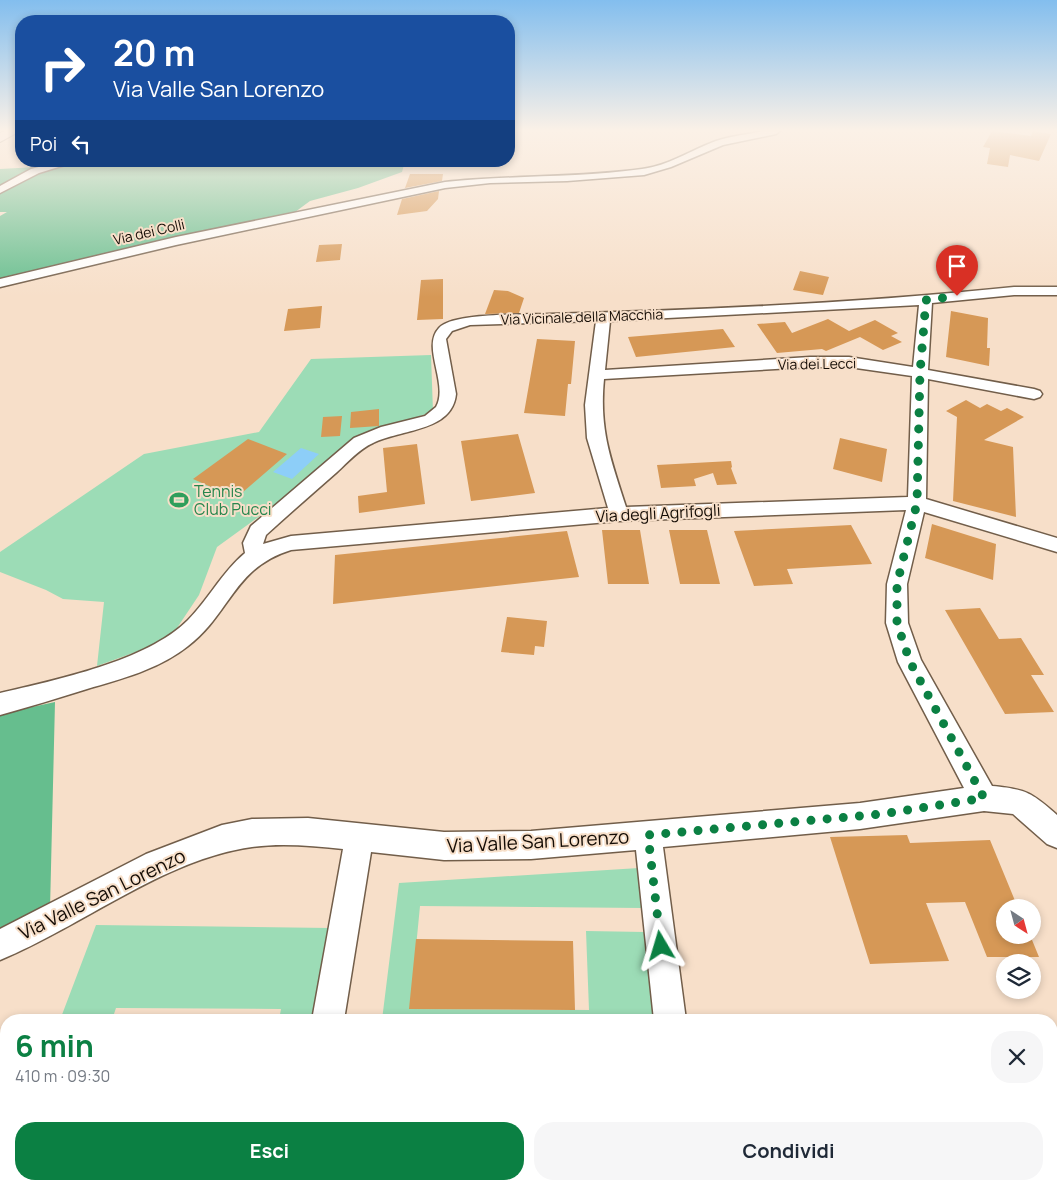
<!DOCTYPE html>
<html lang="it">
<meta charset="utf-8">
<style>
:root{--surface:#fff;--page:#f6f6f7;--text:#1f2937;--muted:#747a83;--accent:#0b8043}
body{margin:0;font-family:Manrope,sans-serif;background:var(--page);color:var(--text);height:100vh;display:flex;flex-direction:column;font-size:19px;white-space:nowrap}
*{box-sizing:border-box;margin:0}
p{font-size:16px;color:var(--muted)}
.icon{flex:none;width:28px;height:28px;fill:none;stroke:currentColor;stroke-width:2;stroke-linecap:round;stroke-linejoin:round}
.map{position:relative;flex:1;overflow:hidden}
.sheet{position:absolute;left:0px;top:1014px;width:1058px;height:176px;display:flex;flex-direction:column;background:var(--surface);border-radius:20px 20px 0 0;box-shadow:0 2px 8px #0003}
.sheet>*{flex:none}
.banner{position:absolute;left:15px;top:15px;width:500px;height:152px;border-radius:20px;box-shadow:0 2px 8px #0003;background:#1a4fa0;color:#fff;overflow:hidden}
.needle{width:32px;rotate:144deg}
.tools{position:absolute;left:996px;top:899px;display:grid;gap:10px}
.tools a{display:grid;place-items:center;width:45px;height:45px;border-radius:50%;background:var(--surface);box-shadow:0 2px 8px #0003;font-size:25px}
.pin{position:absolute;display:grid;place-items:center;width:42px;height:42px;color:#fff;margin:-51px -21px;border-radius:50% 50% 50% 0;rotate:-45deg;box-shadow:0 0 5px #0007}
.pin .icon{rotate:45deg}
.me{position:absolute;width:55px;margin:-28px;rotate:353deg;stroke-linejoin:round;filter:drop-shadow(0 0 4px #0008)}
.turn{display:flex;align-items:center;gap:18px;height:105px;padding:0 15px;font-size:22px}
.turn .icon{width:65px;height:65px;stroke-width:2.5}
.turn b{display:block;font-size:35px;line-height:42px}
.then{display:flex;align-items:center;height:48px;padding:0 15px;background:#0003;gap:10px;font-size:19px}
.round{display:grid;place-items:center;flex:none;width:52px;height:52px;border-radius:20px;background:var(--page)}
.summary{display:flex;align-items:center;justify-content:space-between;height:85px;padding:0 15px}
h1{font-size:30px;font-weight:700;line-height:38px;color:var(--accent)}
.cta{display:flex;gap:10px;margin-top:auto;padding:10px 15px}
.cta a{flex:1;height:58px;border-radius:20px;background:var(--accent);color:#fff;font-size:20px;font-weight:700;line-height:58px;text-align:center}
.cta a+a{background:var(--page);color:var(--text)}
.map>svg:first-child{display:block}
.green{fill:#9cdcb6}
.forest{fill:#66be8e}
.water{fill:#8dcef8}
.building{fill:#d69856}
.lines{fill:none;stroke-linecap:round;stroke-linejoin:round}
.street-casing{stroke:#725e4a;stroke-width:3}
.secondary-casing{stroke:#725e4a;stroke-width:2}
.street{fill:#fff;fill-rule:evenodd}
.secondary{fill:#fce7eb;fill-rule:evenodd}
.route{stroke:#0b8043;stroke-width:9;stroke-dasharray:0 16.2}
.labels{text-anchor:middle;stroke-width:4;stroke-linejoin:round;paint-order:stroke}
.far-street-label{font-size:14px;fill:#140c05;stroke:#f7dfc9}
.leisure-label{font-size:16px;fill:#27864d;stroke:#f7dfc9;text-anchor:start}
.street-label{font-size:16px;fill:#140c05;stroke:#f7dfc9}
.near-street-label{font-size:19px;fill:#140c05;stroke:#f7dfc9}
</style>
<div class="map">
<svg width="1057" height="1189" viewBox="0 0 1057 1189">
<rect width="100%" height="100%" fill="#f7dfc9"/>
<path class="green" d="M431,355L433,412L381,428L217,547L199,595L169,640L97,666L104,602L63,599L46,590L0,572V552L144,454L259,432L311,359Z
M639,868L643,908L420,906L410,1009L589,1010L586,931L645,932L654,1020H382L399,883Z
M96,925L330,928L313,1020H279L281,1009L116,1008L112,1020H60Z
M6,1159V1184H55L54,1189H0V1175Z
M316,1184H566V1189H316Z"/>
<path class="forest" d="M80,161H405L402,172L358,188L310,201L291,215L0,280V216L7,212H0V194L45,170Z
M36,167L0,188V169Z
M55,702L50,909L0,935V714Z"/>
<path class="water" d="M301,448L319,454L292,479L273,472Z"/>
<path class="building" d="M992,131L1031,136L1033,131L1051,134L1039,161L1010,155L1008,167L987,164L990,148L983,147Z
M410,174H443L442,181L405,188Z
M439,191L438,199L427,211L397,215L402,199Z
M342,244L340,260L316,262L319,245Z
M800,271L829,277L823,295L793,290Z
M443,279V319L417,320L421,280Z
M494,290L508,291L524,298L519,313L485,314Z
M322,306L320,328L284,331L288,309Z
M951,311L988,318L987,348H990L989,366L946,357Z
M828,319L849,331L875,320L898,333L891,336L902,342L883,350L860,337L826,351L822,349L777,353L757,324L785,322L792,333Z
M723,329L735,347L636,357L628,337Z
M537,339L575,341L571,384H568L565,416L524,413Z
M966,400L980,408L987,404L1001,411L1007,408L1024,417L984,440L1013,447L1016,517L953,501L957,417L946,411Z
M379,409V426L350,428L351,412Z
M342,416L340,436L321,437L323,417Z
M518,434L535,493L471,501L461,441Z
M840,438L887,449L882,482L833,469Z
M248,439L287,454L236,498L193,479Z
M417,444L425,504L359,513L358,496L387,492L383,448Z
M731,461L732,467L731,468L737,484L717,485L713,473L694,479L696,486L661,488L657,465Z
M932,524L996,544L993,580L925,558Z
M851,525L872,564L787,569L793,584L754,586L734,531Z
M602,530H640L649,584H608Z
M669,530H707L720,584H680Z
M567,531L579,577L333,604L335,555Z
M980,608L999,639L1021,638L1044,675H1031L1054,712L1005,714L945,610Z
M507,617L547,621L544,647L535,646L534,655L501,652Z
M907,835L910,843L990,840L1018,908H1005V935H1030L1039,957H987L965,902L926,903L949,961L870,964L830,837Z
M416,939L573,941L575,1010L409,1009Z"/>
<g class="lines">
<g class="street-casing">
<path id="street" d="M764,131H780L776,134L723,145L671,167L644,175L567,181L490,183L445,188L176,245L0,287V279L176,237L445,182C510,175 577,178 642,169C668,166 691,150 716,141C731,136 749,134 764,131Z
M61,161H78L39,173L0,193V186L31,169Z
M1014,287H1057V295H1014L932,303L928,370L1034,389L1040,391L1042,394L1040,397L1034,399L928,379L926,499L1057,538V552L924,512L907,584L908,623L921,660L992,786C1026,789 1032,793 1057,815V848L1047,844L1013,814L984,811L860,829L663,847L686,1020H654L636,850L531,859L444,860L371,852L344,1020H312L343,849C313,846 282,843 252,847C164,859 81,927 0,960V929L146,854L222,825L252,819L308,818L444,832L531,831L860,803L964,788L898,662L886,623L887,584L906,510L619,521L291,550C233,568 231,613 188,646C159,669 122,679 87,689C58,698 29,707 0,715V693C56,680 147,661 188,620C209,599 222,572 245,553L243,543L251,526L354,438L381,427L425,416L436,407C449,384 421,347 439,328C454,312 527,315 550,314C705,310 860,303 1014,287ZM919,305L913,367L849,357H810L605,370L610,321ZM596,321L585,405L587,438L608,508L291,536L263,544L266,535C289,514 313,493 337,472C348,462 359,449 373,443C401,429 452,432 456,394L446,339L452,331L470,325ZM810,367H849L912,376L908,497L626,507C611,460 599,430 604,379Z
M283,1184H319L320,1189H282Z
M637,1184H673L674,1189H636Z"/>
</g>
<g class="secondary-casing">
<path id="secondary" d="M5,131H20L0,142V133Z"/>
</g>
<use href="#street" class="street"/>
<use href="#secondary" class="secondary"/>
</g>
<linearGradient id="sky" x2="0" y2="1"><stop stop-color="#83beee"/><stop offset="0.44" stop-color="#fbf1e7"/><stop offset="1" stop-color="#fbf1e7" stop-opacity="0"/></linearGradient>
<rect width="1057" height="297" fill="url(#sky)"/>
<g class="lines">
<path class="route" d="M661,946L648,835L882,814L984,798L910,662L897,623V584L917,503L920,373L926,300L957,296"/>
</g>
<defs>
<g id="stadium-bare" transform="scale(1.5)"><path d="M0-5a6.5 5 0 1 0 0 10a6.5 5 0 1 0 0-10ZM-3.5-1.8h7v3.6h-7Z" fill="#2e9e5b" stroke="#f7dfc9" stroke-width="2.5" paint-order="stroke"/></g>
</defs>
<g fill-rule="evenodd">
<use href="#stadium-bare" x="179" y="500"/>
</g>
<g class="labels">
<g class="far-street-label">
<text transform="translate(149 232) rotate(-13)" y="5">Via dei Colli</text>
<text transform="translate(582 317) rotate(-2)" y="5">Via Vicinale della Macchia</text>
<text transform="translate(817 364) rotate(-1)" y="5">Via dei Lecci</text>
</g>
<g class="leisure-label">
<text x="194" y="497">Tennis<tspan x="194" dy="18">Club Pucci</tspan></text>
</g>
<g class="street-label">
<text transform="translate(658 513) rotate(-3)" y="6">Via degli Agrifogli</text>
</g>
<g class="near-street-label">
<text transform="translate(538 841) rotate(-3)" y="7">Via Valle San Lorenzo</text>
<text transform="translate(102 894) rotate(-26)" y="7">Via Valle San Lorenzo</text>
</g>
</g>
</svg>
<div class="tools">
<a><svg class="needle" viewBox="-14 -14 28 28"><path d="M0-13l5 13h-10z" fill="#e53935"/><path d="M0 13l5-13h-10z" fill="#747a83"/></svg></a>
<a><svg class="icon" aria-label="layers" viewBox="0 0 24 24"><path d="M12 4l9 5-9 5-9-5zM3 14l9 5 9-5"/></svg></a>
</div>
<div class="pin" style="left:957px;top:296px;background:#d93025"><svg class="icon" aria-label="arrive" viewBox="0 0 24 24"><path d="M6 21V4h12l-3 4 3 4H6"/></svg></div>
<svg class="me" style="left:661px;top:946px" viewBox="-20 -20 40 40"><path d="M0-17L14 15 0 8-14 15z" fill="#0b8043" stroke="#fff" stroke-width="4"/></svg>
<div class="banner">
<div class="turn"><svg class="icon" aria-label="right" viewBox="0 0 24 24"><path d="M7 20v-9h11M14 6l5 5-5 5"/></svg><div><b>20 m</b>Via Valle San Lorenzo</div></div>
<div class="then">Poi<svg class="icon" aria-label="left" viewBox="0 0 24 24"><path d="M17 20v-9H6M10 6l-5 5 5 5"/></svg></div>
</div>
<section class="sheet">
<div class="summary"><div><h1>6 min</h1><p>410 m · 09:30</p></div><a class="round"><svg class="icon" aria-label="close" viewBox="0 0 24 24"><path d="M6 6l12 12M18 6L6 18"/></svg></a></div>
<div class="cta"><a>Esci</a><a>Condividi</a></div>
</section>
</div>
